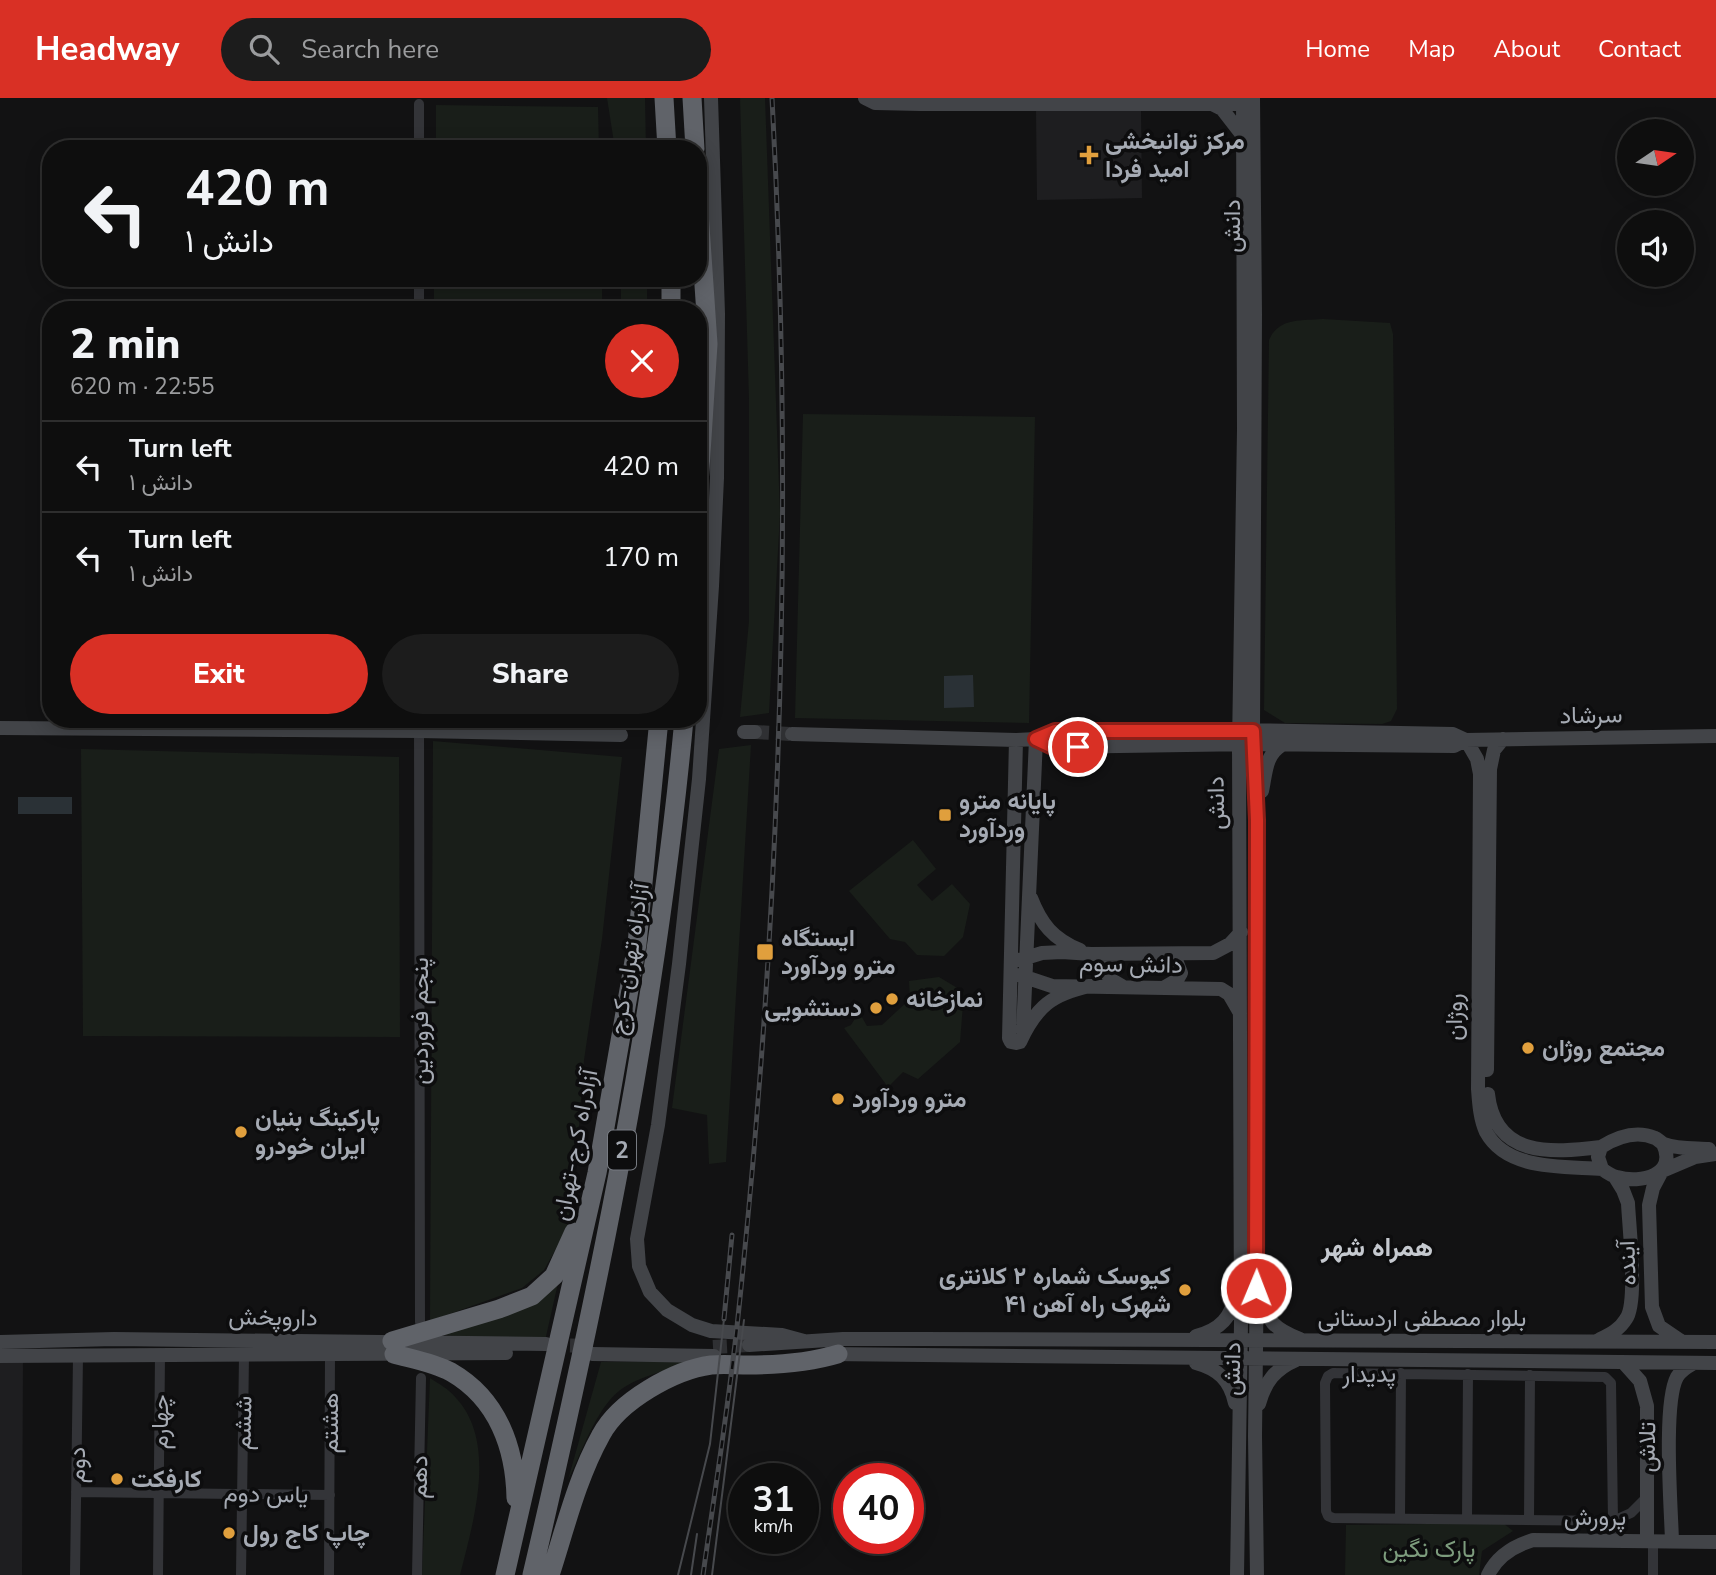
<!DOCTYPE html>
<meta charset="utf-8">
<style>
:root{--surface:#0e0e0e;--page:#1c1c1c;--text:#f1f3f6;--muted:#9b9c9e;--line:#2e2e2e;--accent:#d93025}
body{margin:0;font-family:"Nunito Sans",Vazirmatn,sans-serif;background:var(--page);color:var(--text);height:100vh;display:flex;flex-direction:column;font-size:26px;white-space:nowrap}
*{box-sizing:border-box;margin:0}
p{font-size:23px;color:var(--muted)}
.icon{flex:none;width:38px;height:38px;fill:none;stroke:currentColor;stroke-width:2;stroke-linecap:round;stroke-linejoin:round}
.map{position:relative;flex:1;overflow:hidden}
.drawer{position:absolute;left:42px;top:203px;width:665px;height:427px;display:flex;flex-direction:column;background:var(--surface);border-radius:28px;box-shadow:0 4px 18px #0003,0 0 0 2px var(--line)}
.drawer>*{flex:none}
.hud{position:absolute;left:42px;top:42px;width:665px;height:147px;border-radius:28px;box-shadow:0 4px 18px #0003,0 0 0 2px var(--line);background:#0e0e0e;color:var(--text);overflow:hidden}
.needle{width:46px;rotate:77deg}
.tools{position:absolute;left:1617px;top:21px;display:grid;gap:14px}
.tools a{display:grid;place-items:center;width:77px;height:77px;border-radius:50%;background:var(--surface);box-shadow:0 4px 18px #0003,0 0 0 2px var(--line);font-size:35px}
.speed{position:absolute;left:728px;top:1365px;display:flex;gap:14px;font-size:35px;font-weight:700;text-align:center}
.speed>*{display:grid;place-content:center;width:91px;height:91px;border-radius:50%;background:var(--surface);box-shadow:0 4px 18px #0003,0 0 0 2px var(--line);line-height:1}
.speed small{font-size:18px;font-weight:400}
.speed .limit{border:10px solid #d22;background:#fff;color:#111}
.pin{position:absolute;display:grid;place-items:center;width:60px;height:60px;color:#fff;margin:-30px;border:4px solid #fff;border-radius:50%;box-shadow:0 2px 7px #0007}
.me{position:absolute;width:77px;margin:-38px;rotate:1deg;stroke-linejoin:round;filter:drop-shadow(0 0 5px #0008)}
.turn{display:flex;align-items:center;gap:24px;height:147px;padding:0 28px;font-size:32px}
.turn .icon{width:91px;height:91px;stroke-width:2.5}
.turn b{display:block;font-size:49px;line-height:60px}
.round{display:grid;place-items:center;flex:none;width:74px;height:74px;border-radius:37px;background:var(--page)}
.overview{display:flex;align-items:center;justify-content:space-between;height:119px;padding:0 28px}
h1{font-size:42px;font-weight:800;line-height:52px}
.button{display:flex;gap:14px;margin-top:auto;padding:14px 28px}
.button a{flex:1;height:80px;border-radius:42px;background:var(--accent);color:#fff;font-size:28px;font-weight:800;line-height:80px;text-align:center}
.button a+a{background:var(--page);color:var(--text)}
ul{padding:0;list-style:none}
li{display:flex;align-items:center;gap:21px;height:91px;padding:0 28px;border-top:2px solid var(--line)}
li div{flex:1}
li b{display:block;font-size:26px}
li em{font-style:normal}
header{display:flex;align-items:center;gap:42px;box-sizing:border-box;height:98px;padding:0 35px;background:var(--accent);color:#fff}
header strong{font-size:33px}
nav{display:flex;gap:38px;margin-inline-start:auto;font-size:24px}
.search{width:490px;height:63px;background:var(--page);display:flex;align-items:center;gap:18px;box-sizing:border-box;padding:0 24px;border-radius:38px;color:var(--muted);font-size:26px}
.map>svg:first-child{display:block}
.built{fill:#1e1e20}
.green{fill:#191e19}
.water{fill:#2a3136}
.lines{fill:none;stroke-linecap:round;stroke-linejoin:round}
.secondary-tunnel{stroke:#2f3033;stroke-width:14;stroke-dasharray:14 7;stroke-linecap:butt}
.street{stroke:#333438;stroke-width:10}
.secondary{stroke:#424448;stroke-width:14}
.highway{stroke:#606369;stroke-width:19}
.tram{stroke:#47494d;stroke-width:2}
.rail-casing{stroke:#47494d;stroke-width:5}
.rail{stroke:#0d0d0e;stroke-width:2.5;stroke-dasharray:8;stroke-linecap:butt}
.route-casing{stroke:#8d1f18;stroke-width:18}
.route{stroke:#d93025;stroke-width:12}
.poi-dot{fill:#e09f3d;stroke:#0d0d0e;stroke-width:2.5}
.labels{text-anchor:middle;stroke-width:7;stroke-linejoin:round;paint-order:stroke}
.shield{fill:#0d0d0e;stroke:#777b82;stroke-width:2}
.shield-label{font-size:23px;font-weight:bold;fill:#a5aab3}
.poi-label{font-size:24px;font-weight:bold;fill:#a5aab3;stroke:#0d0d0e;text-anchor:start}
.street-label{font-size:24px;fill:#a5aab3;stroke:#0d0d0e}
.park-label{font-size:24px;fill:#7d9c7d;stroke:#0d0d0e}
.neighbourhood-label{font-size:26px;font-weight:bold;fill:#c5c9cf;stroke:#0d0d0e}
</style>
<header>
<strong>Headway</strong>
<div class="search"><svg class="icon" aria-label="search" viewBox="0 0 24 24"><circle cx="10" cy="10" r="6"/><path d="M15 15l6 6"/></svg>Search here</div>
<nav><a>Home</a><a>Map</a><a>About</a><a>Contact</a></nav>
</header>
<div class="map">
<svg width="1716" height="1477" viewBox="0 0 1716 1477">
<rect width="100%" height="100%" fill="#121213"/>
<path class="built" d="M1141,12L1142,100L1037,102L1036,13Z
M0,1258H23L22,1477H0Z"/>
<path class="green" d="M607,0H645L646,51H615Z
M740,0H765L780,416L769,615L740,619L749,523V301Z
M436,7L598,9L599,51H436Z
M434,180H602V212H434Z
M621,180H647V212H621Z
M1323,221L1390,225L1393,236L1397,611L1391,623L1382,626L1285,625L1264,612L1269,242C1279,219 1302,223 1323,221Z
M803,316L1035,319L1029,625L795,620Z
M433,643L622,659L602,841L584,962L573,1108L565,1135L544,1172L522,1190L430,1223Z
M751,647L726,1064L709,1066L707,1017L672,1010L719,651Z
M81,651L399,659L400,939L83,938Z
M913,742L936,771L917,787L932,803L952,786L970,806L963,839L944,858L917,857L905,844L890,841L849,793Z
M939,879L964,894L960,944L918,981L903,974L888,989L844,930L851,927L859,914L867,928L882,927L910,901L909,883Z
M558,1185L545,1243L440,1237Z
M695,1263C672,1271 638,1278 619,1293C596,1311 581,1356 568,1382L601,1264Z
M430,1280C439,1286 449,1291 456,1300C498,1345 473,1425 460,1477H422Z
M1503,1425L1513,1433L1482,1453L1479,1477H1345L1346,1427Z"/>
<path class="water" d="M973,577L974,609L944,610V578Z
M18,699H72V716H18Z"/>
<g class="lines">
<path class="secondary-tunnel" d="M755,634L792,636
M549,1247L593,1248
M713,1249L749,1247"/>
<path class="street" d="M419,6V51
M419,180V212
M419,621L420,1224
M76,1394L330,1397
M1400,1420L1401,1275
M1467,1421L1468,1276
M1529,1421L1530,1277
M1613,1442V1423L1611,1285L1605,1279L1333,1275L1328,1278L1325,1285L1326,1413L1328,1418L1333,1420L1613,1423L1631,1415L1647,1399
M75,1477L78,1258
M158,1477L160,1256
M241,1477L244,1257
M329,1477L330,1257
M417,1477L421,1280
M1653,1477V1442"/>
<path class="secondary" d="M711,0L718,216L717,380L712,488L699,681L679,866L658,1027L637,1141L639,1168L650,1194L667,1212L692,1227L711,1233L782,1237L804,1243
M865,0L875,5L920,6H1251
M1253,0L1255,216L1253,633L1257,722V1164L1255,1338L1257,1477
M1212,6L1222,11L1243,38
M0,630L419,633L621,637
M744,634H755
M792,636L1016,642L1036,641L1053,649L1254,646L1454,648L1466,642L1716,638
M1016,642L1009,940L1011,944L1016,945L1020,944C1036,909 1052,896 1090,888
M1466,642L1477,661L1480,676L1478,991C1479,1005 1480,1021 1486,1034C1507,1073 1564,1068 1602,1071
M1262,693C1266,675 1265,657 1282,647
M1031,800C1041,826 1053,841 1080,852
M1120,857L1110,862L1105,871L1110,881L1122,888
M1019,862L1042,855L1062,854L1091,856L1213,855L1230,846L1241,834
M1019,877L1052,888L1221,891L1229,896L1240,915
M1165,889L1177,882L1181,875L1176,862L1166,856
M1023,934L1036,641L1055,633L1239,632L1453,636L1466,642
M1487,972L1490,671L1494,652L1503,641
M1488,996C1495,1060 1552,1055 1601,1049
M1663,1046C1678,1077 1641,1086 1617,1079C1612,1078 1606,1074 1602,1071L1598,1059L1601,1049C1617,1039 1636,1032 1655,1040C1658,1041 1661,1045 1664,1046C1677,1051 1695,1050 1709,1051
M1262,1196C1266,1223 1274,1231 1300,1241
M1196,1238C1220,1232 1232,1219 1236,1195
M1600,1241C1611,1236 1620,1231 1626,1221C1638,1205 1629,1129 1628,1105L1623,1092L1615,1079
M1681,1243L1659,1228L1652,1209L1649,1107L1653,1090L1662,1073L1695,1059L1716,1056
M0,1244L114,1241L546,1246
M749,1247L843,1241H919L1716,1244
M592,1256L714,1258
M828,1256L1716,1265
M0,1258L506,1255
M1623,1264L1640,1283L1647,1308V1442
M1196,1265C1218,1271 1230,1282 1235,1305
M1259,1306C1265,1284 1275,1271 1296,1262
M1672,1443C1671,1409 1663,1305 1677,1279C1681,1272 1687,1269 1694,1265
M1237,1477L1241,1225L1239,647L1244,332L1243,0
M1488,1477C1497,1458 1513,1448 1533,1442L1716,1444"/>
<path class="highway" d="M664,0L667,51
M692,0L695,51
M698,99L708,246L698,402
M671,212V180
M392,1243L499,1211L532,1198L554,1178L574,1134
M394,1256C412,1261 434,1265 451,1274C498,1301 515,1350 516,1400
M505,1477L597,1075L637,846L659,621
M532,1477C598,1195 657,910 684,621
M550,1477C565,1431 577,1380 601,1337C619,1303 674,1272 711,1267C723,1266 736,1267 748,1267C779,1267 808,1265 838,1256"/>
<path class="tram" d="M678,1477L710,1346L724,1221
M691,1477L697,1436
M712,1477L744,1222"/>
<g class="rail-casing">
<path id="rail" d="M724,1221L732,1137
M703,1477C715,1391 729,1305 738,1219C781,815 794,406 772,0"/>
</g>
<use href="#rail" class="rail"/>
</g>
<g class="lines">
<g class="route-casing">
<path id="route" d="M1078,649H1053L1036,641L1055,633H1253L1257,722L1256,1190"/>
</g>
<use href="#route" class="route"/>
</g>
<g class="poi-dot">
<path d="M1085.5 46.5h7v7h7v7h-7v7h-7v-7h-7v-7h7z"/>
<rect x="938" y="710" width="14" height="14" rx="3.5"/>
<rect x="756" y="845" width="18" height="18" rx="3.5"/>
<circle cx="892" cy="901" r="7"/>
<circle cx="876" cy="910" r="7"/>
<circle cx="1528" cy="950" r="7"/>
<circle cx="838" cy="1001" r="7"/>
<circle cx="241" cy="1034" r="7"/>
<circle cx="1185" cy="1192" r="7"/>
<circle cx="117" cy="1381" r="7"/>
<circle cx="229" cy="1435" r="7"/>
</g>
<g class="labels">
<rect class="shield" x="608" y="1032.5" width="28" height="39" rx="5"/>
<g class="shield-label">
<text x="622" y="1060">2</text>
</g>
<g class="poi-label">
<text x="1105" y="51">مرکز توانبخشی<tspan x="1105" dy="28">امید فردا</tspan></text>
<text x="959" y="711">پایانه مترو<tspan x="959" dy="28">وردآورد</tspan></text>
<text x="781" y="848">ایستگاه<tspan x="781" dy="28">مترو وردآورد</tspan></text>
<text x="906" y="909">نمازخانه</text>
<text x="862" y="918" text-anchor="end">دستشویی</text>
<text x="1542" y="958">مجتمع روژان</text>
<text x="852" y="1009">مترو وردآورد</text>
<text x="255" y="1028">پارکینگ بنیان<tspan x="255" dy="28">ایران خودرو</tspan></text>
<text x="1171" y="1186" text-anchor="end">کیوسک شماره ۲ کلانتری<tspan x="1171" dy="28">۴۱ شهرک راه آهن</tspan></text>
<text x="131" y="1389">کارفکت</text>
<text x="243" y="1443">چاپ کاج رول</text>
</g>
<g class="street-label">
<text transform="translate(1232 128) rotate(-90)" y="8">دانش</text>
<text transform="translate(1591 617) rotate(-1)" y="8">سرشاد</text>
<text transform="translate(1216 705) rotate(-91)" y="8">دانش</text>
<text transform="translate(629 861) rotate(-81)" y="8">آزادراه تهران-کرج</text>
<text transform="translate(1131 866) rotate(1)" y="8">دانش سوم</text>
<text transform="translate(1454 919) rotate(-90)" y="8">روژان</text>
<text transform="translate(420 923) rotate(-90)" y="8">پنجم فروردین</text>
<text transform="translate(575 1047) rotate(-79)" y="8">آزادراه کرج-تهران</text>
<text transform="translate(1627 1165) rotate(-92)" y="8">آینده</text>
<text transform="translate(273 1219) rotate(1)" y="8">داروپخش</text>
<text x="1422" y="1228">بلوار مصطفی اردستانی</text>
<text transform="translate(1232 1271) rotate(-89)" y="8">دانش</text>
<text transform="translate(1369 1276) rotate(-1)" y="8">پدیدار</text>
<text transform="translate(160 1324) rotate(-90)" y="8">چهارم</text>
<text transform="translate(243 1325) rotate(-89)" y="8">ششم</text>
<text transform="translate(330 1325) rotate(-90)" y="8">هشتم</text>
<text transform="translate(1647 1349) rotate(-89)" y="8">تلاش</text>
<text transform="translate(77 1367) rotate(-89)" y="8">دوم</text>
<text transform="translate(419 1379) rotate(-89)" y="8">دهم</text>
<text transform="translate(266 1396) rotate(1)" y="8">یاس دوم</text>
<text x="1595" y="1427">پرورش</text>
</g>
<g class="park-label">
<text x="1429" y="1459">پارک نگین</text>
</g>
<g class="neighbourhood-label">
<text x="1377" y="1158">همراه شهر</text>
</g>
</g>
</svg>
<div class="tools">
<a><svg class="needle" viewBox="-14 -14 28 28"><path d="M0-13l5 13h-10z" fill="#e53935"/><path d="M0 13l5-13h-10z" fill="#9b9c9e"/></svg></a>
<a><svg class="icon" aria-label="sound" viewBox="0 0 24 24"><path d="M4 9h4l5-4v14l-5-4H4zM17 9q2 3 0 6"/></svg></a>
</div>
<div class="speed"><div>31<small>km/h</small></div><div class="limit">40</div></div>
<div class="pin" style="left:1078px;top:649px;background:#d93025"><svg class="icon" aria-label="arrive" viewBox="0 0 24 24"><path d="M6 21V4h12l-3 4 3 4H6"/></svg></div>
<svg class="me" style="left:1256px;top:1190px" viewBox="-20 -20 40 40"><circle r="17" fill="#d93025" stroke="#fff" stroke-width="3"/><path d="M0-11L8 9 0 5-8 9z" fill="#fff"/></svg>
<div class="hud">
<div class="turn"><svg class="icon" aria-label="left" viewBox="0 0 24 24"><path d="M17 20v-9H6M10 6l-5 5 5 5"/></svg><div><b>420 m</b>دانش ۱</div></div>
</div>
<section class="drawer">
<div class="overview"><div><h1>2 min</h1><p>620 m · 22:55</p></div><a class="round" style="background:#d93025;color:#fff"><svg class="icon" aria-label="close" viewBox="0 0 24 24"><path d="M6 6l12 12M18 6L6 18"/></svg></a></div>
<ul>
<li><svg class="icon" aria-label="left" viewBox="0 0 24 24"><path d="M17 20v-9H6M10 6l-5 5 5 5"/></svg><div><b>Turn left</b><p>دانش ۱</p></div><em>420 m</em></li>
<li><svg class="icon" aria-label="left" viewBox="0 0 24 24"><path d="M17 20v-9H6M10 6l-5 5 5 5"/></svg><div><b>Turn left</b><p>دانش ۱</p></div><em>170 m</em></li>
</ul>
<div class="button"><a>Exit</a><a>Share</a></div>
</section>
</div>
